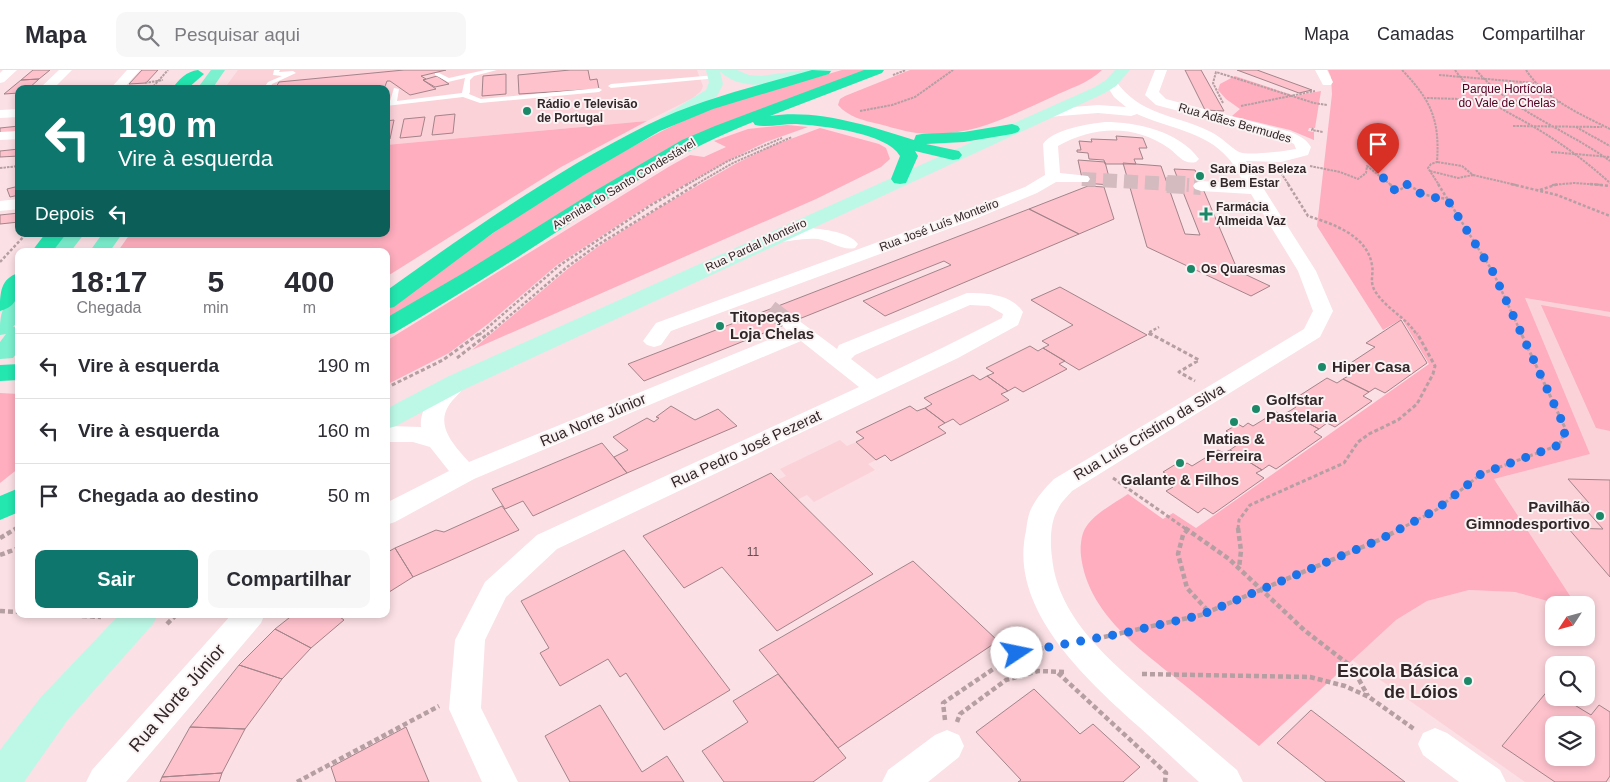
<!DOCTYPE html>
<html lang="pt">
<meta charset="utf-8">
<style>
:root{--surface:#fff;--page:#f7f7f7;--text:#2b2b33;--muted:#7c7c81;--line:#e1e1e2;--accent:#0f766e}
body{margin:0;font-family:Arial,sans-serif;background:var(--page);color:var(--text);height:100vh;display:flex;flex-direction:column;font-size:19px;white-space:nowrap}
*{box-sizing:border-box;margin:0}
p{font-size:16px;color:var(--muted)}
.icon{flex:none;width:28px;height:28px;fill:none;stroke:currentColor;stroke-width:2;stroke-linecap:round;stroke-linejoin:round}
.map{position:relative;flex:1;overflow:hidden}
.panel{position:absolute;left:15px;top:178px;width:375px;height:370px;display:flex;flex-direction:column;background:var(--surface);border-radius:10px;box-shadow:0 2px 8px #0003}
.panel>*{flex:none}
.top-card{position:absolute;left:15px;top:15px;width:375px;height:152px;border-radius:10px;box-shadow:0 2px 8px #0003;background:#0f766e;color:#fff;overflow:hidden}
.needle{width:32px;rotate:234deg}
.tools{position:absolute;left:1545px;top:526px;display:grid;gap:10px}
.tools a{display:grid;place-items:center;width:50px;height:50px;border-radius:10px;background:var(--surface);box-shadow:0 2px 8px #0003;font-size:25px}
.pin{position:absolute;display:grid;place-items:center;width:42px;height:42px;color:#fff;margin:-51px -21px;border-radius:50% 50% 50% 0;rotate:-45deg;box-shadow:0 0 5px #0007}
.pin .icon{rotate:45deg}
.me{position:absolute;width:55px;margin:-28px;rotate:79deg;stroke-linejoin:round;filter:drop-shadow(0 0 4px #0008)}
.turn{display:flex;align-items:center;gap:18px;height:105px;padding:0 20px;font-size:22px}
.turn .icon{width:65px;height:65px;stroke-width:2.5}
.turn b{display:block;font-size:35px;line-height:42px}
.then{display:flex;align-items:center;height:48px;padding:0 20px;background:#0003;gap:10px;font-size:19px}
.eta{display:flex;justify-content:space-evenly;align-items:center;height:85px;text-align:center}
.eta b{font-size:30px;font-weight:700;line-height:35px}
.primary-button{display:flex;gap:10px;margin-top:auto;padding:10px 20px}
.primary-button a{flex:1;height:58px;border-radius:10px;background:var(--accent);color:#fff;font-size:20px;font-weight:700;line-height:58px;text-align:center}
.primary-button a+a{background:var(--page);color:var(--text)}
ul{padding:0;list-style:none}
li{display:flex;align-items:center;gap:15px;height:65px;padding:0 20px;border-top:1px solid var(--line)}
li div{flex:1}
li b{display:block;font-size:19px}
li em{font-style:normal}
header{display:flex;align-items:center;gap:30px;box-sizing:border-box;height:70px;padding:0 25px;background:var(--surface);border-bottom:1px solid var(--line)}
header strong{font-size:24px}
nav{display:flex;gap:28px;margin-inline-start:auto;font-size:18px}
.search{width:350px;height:45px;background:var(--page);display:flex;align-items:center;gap:12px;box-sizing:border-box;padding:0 18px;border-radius:10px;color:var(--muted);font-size:19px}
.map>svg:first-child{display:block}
.built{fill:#fcd2d9;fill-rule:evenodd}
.green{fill:#feaebe}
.building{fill:#fec2cd;stroke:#a38489;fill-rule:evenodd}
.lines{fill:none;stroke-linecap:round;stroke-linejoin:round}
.street-tunnel-far1{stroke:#d3bbbf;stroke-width:14;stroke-dasharray:14 7;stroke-linecap:butt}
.street-tunnel{stroke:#d3bbbf;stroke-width:18;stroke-dasharray:18 9;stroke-linecap:butt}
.path-far3{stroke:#b59fa3;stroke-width:2;stroke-dasharray:2.5 1;stroke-linecap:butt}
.path-far2{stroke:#b59fa3;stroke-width:2.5;stroke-dasharray:3 2;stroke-linecap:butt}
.path-far1{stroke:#b59fa3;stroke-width:3;stroke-dasharray:4 2.5;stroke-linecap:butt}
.path{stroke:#b59fa3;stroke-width:4.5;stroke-dasharray:5 3;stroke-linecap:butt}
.lane{fill:#fff;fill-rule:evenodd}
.street{fill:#fff;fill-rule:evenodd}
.secondary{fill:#bdf8e7;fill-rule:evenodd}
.primary{fill:#7cf0cf;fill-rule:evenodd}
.highway{fill:#24e6af;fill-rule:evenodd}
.route{stroke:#1a73e8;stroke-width:9;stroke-dasharray:0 16.2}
.poi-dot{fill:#1b8968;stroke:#faf3f4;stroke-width:2}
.labels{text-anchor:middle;stroke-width:4;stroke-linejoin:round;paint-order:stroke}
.far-park-label{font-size:12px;fill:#570022;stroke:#faf3f4}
.far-poi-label{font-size:12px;font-weight:bold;fill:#322628;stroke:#faf3f4;text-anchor:start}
.far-street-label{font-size:12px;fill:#322628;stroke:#faf3f4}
.number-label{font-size:12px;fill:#654d51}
.poi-label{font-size:15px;font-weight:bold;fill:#322628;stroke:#faf3f4;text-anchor:start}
.street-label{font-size:15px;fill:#322628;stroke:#faf3f4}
.near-poi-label{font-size:18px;font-weight:bold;fill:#322628;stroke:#faf3f4;text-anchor:end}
.near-street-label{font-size:18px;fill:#322628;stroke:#faf3f4}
</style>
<header>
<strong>Mapa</strong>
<div class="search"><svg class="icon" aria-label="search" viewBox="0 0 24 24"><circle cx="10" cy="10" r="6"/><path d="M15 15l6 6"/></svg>Pesquisar aqui</div>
<nav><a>Mapa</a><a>Camadas</a><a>Compartilhar</a></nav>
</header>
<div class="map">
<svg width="1610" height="712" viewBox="0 0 1610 712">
<rect width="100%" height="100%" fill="#fbe0e5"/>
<path class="built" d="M238,0H697L703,16L701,21L693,28L647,51L386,75V19H224Z
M1524,228L1610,242V712H1525L1352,590L1396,550L1427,531L1469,520L1515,522L1562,535H1554V568H1586V535H1576L1494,409L1590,384ZM1554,595H1586V628H1554ZM1554,655H1586V688H1554Z
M840,370L847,376L856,372L876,390L868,394L875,400L814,432L807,425L797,430L777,410L786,406L780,399Z"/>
<path class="green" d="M842,0H867L765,38L386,250V238C483,170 580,99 687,49C736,27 791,15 842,0Z
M910,0H1102C1089,13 1068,19 1052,27C1014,44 975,65 932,64C914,64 897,59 879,54C865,51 848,47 838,35L840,29L845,26Z
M1328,0H1610V242L1525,228L1590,384L1494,409L1576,535H1562L1515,522L1469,520L1427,531L1396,550L1259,676C1233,655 1208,634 1182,613C1140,579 1088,544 1081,486C1080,478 1081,464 1086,457C1095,443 1115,433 1128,424L1163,449L1173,443L1196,458L1429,294L1402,249L1383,260L1317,156L1332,24L1331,7Z
M1235,6L1295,26L1321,21L1315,58H1309L1308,61L1314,62V70L1290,60L1232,46L1240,39L1226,29L1218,20L1220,14Z
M647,51L561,97L386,207V181H118L130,164H386V75Z
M787,55L808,57L766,72L727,91L649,135L557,195L489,253L449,283L386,315V271L670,96L690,85L704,87L726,77L714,71L748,59Z
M820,58L879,74L886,78L890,89L881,97L816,129L472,280L570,197L599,176L659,138L735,94L772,76Z
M1541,235L1610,247V361L1596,358Z
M0,323L19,324V398L0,413Z"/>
<path class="building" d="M33,0H50L39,9L21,10Z
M142,0H158L146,13L129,14Z
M404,0H446L421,6L426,9L423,10L436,19L410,25L390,11H387L384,19H275L279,12Z
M570,0H588L590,10L597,9L599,19L519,24L518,5Z
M1185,0H1201L1224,41L1205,40Z
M1237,0H1257L1312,20L1299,23Z
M506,4V24L482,26L483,6Z
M437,6L449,14L435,17L423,10Z
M39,9L28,19H19V23L4,24L21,10Z
M455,44L453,63L432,65L435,46Z
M425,47L421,66L400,68L404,49Z
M394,50L390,69L386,70V51Z
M19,56V62L0,64V58Z
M1116,66L1143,68L1147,78H1139L1143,89H1134L1136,94H1105L1104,90L1089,89L1088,83L1077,82V80H1081L1079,71L1092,72L1091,69L1117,70Z
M19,79V86L0,87V81Z
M1078,90L1105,92L1111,115L1083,113Z
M1123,93L1161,96L1185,164L1200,165L1174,99L1195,100L1238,201L1270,216L1251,226L1147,177Z
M19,116V125L10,127L7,119Z
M1088,116L1104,117L1114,149L1079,164L1029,139Z
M1029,139L1079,164L885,246L863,231L951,195L944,191L644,311L628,294Z
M19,143V152L0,154V145Z
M1060,217L1147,265L1079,300L1043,278L1049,275L1042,271L1073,255L1031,230Z
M1401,250L1427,293L1385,323L1375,318L1369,322L1343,309L1350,305L1340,300L1375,277L1366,273Z
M1030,276L1038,281L1043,278L1065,291L1059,294L1067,299L1023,322L1015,317L1008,321L987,306L994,303L986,298Z
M973,305L980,310L987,306L1008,321L1001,324L1009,330L960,355L953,349L945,353L925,338L932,334L924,328Z
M1327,308L1337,313L1343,309L1369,322L1363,326L1372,331L1335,357L1327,353L1319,359L1288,342L1296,337L1288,333Z
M671,336L695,350L718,339L737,356L627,403L614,387L628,380L613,367L647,348L654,352L659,348L656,347Z
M910,336L917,341L925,338L945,353L938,357L946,363L891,391L885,385L876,390L856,372L864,368L856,362Z
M1276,342L1283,345L1288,342L1319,359L1314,362L1322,367L1276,399L1269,395L1262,400L1230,380L1237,375L1228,370L1234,366L1226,361L1238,354L1243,357L1248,353L1253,356Z
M602,373L627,403L533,446L523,431L505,439L492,419Z
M1218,380L1224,383L1230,380L1262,400L1256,403L1264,408L1213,444L1204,438L1198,443L1166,421L1173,417L1164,411L1171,407L1163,402L1176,394L1181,397L1187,393L1192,396Z
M771,403L873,504L777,561L722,497L684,518L643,466Z
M1568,409L1610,410V507L1568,458L1603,459L1579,432L1589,433Z
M502,436L519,460L413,507L395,478L436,460L444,462Z
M395,478L413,507L386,524V483Z
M624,480L730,620L664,660L626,603L620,607L608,589L560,616L540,583L549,578L521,531Z
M913,491L998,571L838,678L759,580Z
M294,544H336L344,550L311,578L275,559Z
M275,559L311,578L282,609L239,595Z
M239,595L282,609L245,659L190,657Z
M778,604L846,688L813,712H724L702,681L748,652L733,631Z
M1034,619L1080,664L1093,654L1140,697L1123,712H1018L1021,710L976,662Z
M1549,619L1554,622V628H1563L1591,645L1599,635L1610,642V706L1606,712H1555L1502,676ZM1554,655H1586V688H1554Z
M600,635L642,702L667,686L684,712H570L545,666Z
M1311,640L1384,696L1405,712H1326L1277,673Z
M190,657L245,659L222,703L162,707Z
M406,657L429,712H336L331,697Z
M222,703L219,712H160L162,707Z"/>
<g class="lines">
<path class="street-tunnel-far1" d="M1082,109L1189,115"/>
<path class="street-tunnel" d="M1167,114L1201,116
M770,239L789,253"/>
<path class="path-far3" d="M1402,0C1431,30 1440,50 1437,92L1431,94L1428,98L1439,115
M1455,0C1475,29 1510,42 1539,60C1564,75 1588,93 1610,113
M1476,0C1512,42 1566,59 1610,91
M1526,0C1545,29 1580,44 1610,59
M893,5L906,0
M1439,5L1534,13
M145,13L163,10
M151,19L168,0
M1427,28L1561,32
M1223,33L1213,13L1216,2L1314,33L1327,35
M1241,36L1315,21
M860,41L892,35L915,27L953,0
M1513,56L1602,57
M1576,57L1610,76
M1313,58L1312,60L1323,62
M1551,82L1610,87
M1310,96L1340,102L1358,109L1366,103L1367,96L1391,115
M0,98L19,96
M1430,101L1458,108L1473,105L1462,96L1437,92
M1281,103L1289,115
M1473,105L1516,115
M686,115L728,91L782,68
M695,115L733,93L792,67
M1552,115L1574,113L1603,115"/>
<path class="path-far2" d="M1288,114L1308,146C1333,154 1367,165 1372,195C1374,204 1369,211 1375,221C1386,239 1406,247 1417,265
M1390,114L1396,122L1408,115L1426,125L1447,129
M1438,114L1493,202L1522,265
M1511,114L1557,125L1610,146
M1590,114L1610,116
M1540,120L1558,114
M0,192L26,164
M479,265L560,195L651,135L688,114
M487,265L567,197L596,176L697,114
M1151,265L1148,263L1159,257"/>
<path class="path-far1" d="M1149,263L1199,290L1179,302L1195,311
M457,288L489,263
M386,318L443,290L480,263
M1113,408L1186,459
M15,459L19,457
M1238,459L1239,450L1250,435L1344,393L1358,372L1369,364L1398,350L1417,334L1433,304L1435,296L1417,263
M1400,459L1436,440L1481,404L1559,375L1566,360L1521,263"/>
<path class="path" d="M1185,458L1229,489L1304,560L1352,597L1368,626
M1238,458L1241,481L1239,498
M1188,459L1183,465L1178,484L1187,518L1209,542
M0,468L17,458
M0,485L19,478
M0,541L19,542
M50,544L101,547
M167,554L177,544
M1104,567L1201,545L1379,470L1402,458
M1058,603L1166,703L1165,712
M1142,604L1310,607L1345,616L1369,627L1414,659
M945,650L943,633L1017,583L1049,577
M957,652L960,644L1006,610L1038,601L1065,602
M297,712L439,636"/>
<path class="lane" d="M274,0H280L279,2L293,1L296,3L272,14L270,19H263L268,12L282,6L273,5Z
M485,0H497L474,6L470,10V22L469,24L481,29L599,18L602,20L599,22L480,33L463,27L386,36V32L390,31L394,18L399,19L397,31L462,23L465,8L448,12L435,5V3H439L449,8Z
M716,5L718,6V8L611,18L608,16L611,14Z"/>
<path class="street" d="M3,0H17L4,12L0,13V3Z
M59,0H72L53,19H39Z
M127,0H140L123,19H110Z
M1155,0H1167L1159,22L1166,29L1291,62C1300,66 1306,69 1311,77L1308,85L1281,92L1246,91L1316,201L1333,241L1320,267L1072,421C1067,427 1061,432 1058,439C1050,452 1050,473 1052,487C1058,552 1117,596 1162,636C1187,657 1212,679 1237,700L1243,712H1199C1178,693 1158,674 1138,656C1086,609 1008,539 1026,461C1027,454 1028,445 1031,439C1037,427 1045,418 1054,409L1304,259L1313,241L1298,201L1251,124L1201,121L1195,119L1193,116L1195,113L1201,111L1245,114C1239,106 1235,95 1228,88C1205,61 1167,58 1137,44L1131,46L1098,43L1048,47L1041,43L1048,39L1098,35L1126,37L1114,27L1105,13L1111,9L1115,10C1140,46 1175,44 1211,62C1220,66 1233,79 1239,82C1249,86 1285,81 1296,79L1294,74L1281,68L1156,35L1145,25Z
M1315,0H1327L1333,12L1331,15H1323Z
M19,39V47L0,48V40Z
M1105,52C1136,52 1179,61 1199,89L1196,92C1184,95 1179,86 1170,79C1135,54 1094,56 1058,76L1060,103L1088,106L1090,109L1088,112H1056L1037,123L975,149L671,261L661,275L654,277L647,275L643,271L656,253L963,141L1025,117L1045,105L1043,74C1054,59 1087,54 1105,52Z
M19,61V69L0,70V62Z
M19,129V139L0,141V131Z
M803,158C817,158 849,161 858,174L855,178C842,181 831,171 818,169C802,167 782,174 768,171L765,167L768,163Z
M967,223C987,223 1011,224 1023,242L1018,255L958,288L557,479L506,527L485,570L481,638L518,712H482L449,639L455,570L485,512L537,465L859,317L801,271L474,409L395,452L386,455V433L449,401L430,377L413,372H386V356L421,357C419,341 434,317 448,308C453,305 458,307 464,308L467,313C463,320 457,325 452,331C433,354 453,374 469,392L788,262L781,254L784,250L791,248L798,250L837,279L839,275ZM970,235L989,236L1003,244L1002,248L942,278L877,309L851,289L855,285Z
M232,544H265L261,553L126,712H86L92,700Z
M1435,658L1447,663L1500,700L1506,712H1459L1423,685L1418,674L1423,663Z
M947,660L959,665L964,676L959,687L928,712H882L888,700L935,665Z"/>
<path class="secondary" d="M706,0H737L749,5L761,6L806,0H832L830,3C801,10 743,27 720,1L723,14L717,26L672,54H660L658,51L660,48L706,20L709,12Z
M1115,0H1130L1116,16L1105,23L465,319L396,356L386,359V339L447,307L1095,17L1106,10Z
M120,544H158L153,554L67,651L24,712H0V680L41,627Z"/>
<path class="primary" d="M211,0H225L212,19H197Z
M63,164H84L71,181H50Z
M102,164H122L110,181H90Z
M19,227V250L13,257L19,256V280L13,288L0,289V272L6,264L0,265C0,248 0,232 19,227Z"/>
<path class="highway" d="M198,0L204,4L187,19H172C178,10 187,1 198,0Z
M812,0L831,1L829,4L713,39L660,61L584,105L493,163L394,237L386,239V221C470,161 555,101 647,55C699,29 757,16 812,0Z
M864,0H884L882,3L770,46C818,39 869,56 914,70L916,65L922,64L964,62L1012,54L1018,56L1020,59L1018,62L1012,64L964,72L926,74L959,81L962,85L959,89L953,90L915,81L918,86L906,113L900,114L894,113L891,109L900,86C888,63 819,55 794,54C782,54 767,58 755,55L753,52C681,80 617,123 552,165C500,199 448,231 394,263L386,265V248L465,202L593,122L682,70L715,56Z
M45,164H66L53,181H32Z
M19,203C19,221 20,236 0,241C0,224 0,208 19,203Z
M19,294V310L0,311V295Z
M19,418V442L0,450V426Z"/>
</g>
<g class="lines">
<path class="route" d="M1017,583L1124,563L1201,545L1379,470L1436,440L1481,404L1559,375L1566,360L1493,202L1447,129C1429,127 1422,127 1408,114L1396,122L1389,112L1378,104"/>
</g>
<g class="poi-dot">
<circle cx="527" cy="41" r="5"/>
<circle cx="1200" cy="106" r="5"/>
<path d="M1203.5 136.5h5v5h5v5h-5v5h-5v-5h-5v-5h5z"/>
<circle cx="1191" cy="199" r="5"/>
<circle cx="720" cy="256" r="5"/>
<circle cx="1322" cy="297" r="5"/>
<circle cx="1256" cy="339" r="5"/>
<circle cx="1234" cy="352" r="5"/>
<circle cx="1180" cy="393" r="5"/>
<circle cx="1600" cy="446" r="5"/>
<circle cx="1468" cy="611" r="5"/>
</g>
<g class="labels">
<g class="far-park-label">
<text x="1507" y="23">Parque Hortícola<tspan x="1507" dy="14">do Vale de Chelas</tspan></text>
</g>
<g class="far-poi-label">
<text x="537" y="38">Rádio e Televisão<tspan x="537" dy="14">de Portugal</tspan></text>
<text x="1210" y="103">Sara Dias Beleza<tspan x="1210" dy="14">e Bem Estar</tspan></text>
<text x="1216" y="141">Farmácia<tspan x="1216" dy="14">Almeida Vaz</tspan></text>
<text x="1201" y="203">Os Quaresmas</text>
</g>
<g class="far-street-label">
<text transform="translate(1235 53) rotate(16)" y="4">Rua Adães Bermudes</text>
<text transform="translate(624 114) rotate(-31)" y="4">Avenida do Santo Condestável</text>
<text transform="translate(939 155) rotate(-21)" y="4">Rua José Luís Monteiro</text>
<text transform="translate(756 175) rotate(-25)" y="4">Rua Pardal Monteiro</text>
</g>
<g class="number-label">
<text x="753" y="486">11</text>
</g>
<g class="poi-label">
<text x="730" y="252">Titopeças<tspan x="730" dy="17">Loja Chelas</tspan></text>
<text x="1332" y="302">Hiper Casa</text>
<text x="1266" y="335">Golfstar<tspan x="1266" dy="17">Pastelaria</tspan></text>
<text x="1234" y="374" text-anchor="middle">Matias &amp;<tspan x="1234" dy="17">Ferreira</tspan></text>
<text x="1180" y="415" text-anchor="middle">Galante &amp; Filhos</text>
<text x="1590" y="442" text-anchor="end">Pavilhão<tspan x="1590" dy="17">Gimnodesportivo</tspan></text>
</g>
<g class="street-label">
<text transform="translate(593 350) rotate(-23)" y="5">Rua Norte Júnior</text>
<text transform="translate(1149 362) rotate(-31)" y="5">Rua Luís Cristino da Silva</text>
<text transform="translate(746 379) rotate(-25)" y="5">Rua Pedro José Pezerat</text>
</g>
<g class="near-poi-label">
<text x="1458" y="607">Escola Básica<tspan x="1458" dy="21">de Lóios</tspan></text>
</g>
<g class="near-street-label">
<text transform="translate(177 628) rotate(-49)" y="6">Rua Norte Júnior</text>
</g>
</g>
</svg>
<div class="tools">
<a><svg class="needle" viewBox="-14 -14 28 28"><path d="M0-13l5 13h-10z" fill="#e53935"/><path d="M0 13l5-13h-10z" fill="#7c7c81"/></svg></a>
<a><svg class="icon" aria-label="search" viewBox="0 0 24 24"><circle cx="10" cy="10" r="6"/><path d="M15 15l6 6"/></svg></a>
<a><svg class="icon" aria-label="layers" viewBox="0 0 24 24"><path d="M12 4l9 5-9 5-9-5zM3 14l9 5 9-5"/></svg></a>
</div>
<div class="pin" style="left:1378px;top:104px;background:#d93025"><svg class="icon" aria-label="arrive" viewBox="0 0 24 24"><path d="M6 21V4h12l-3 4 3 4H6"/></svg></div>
<svg class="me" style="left:1017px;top:583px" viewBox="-20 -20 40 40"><circle r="19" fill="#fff"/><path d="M0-13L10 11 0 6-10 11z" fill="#1a73e8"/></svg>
<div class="top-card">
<div class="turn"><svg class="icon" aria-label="left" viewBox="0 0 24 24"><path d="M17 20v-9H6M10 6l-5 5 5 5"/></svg><div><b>190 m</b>Vire à esquerda</div></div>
<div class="then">Depois<svg class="icon" aria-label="left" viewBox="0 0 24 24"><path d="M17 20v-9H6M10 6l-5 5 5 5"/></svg></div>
</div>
<section class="panel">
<div class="eta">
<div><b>18:17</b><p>Chegada</p></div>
<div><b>5</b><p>min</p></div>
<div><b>400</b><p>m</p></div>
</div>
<ul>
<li><svg class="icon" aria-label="left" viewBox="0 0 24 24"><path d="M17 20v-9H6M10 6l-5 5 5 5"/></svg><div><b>Vire à esquerda</b></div><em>190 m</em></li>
<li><svg class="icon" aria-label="left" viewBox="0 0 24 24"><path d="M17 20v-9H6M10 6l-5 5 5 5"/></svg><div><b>Vire à esquerda</b></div><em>160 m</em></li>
<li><svg class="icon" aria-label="arrive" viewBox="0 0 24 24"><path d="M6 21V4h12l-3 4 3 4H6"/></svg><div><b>Chegada ao destino</b></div><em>50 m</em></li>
</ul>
<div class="primary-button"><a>Sair</a><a>Compartilhar</a></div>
</section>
</div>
